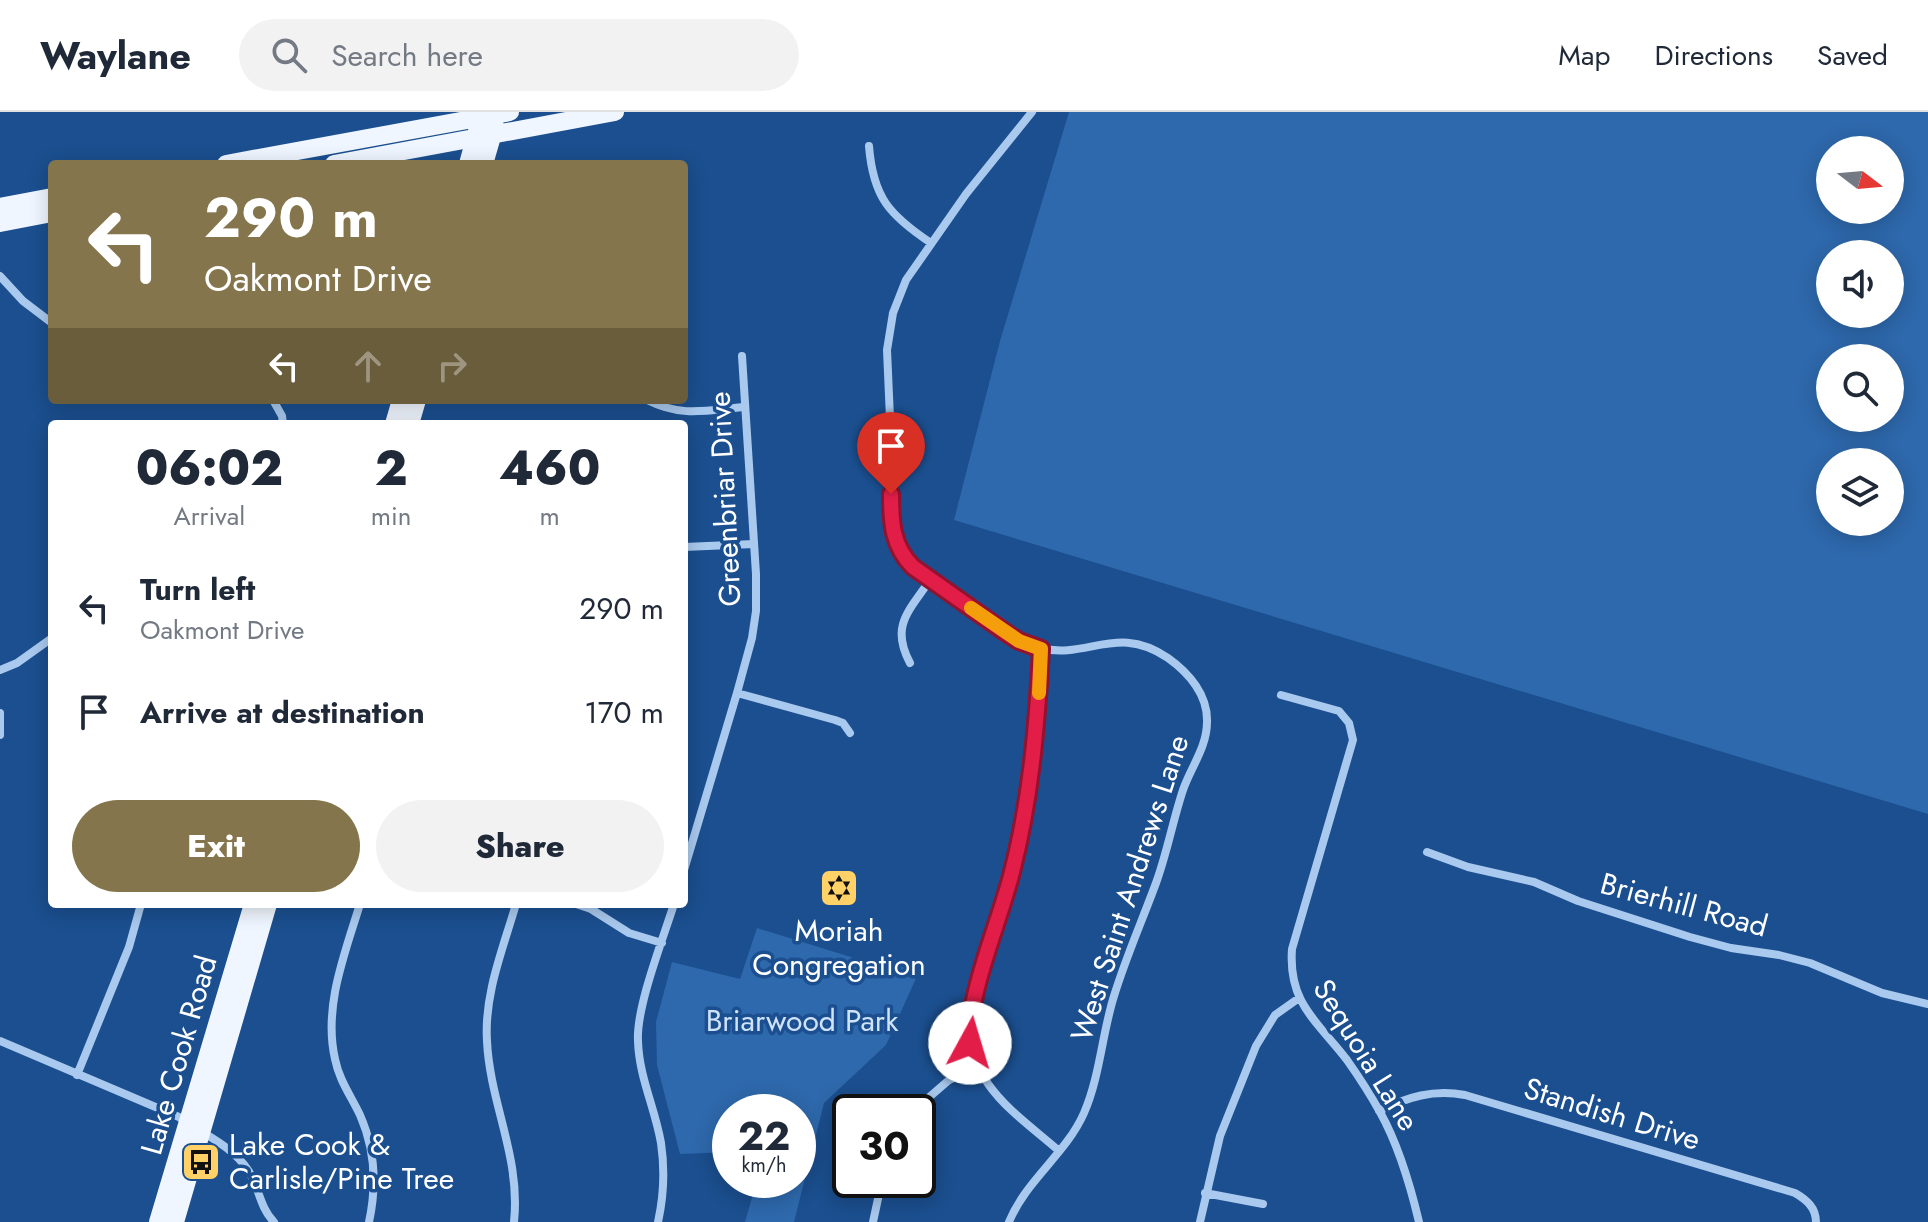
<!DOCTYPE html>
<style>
:root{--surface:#fff;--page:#f2f2f3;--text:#1f2937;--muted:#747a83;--line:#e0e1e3;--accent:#84754c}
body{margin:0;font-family:Jost,sans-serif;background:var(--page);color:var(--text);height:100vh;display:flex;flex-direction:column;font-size:30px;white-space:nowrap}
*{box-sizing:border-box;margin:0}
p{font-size:26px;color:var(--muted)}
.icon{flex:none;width:44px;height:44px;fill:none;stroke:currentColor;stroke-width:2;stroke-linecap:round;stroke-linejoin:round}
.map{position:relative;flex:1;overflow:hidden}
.drawer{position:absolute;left:48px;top:308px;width:640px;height:488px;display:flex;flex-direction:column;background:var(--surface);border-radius:8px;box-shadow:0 4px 20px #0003}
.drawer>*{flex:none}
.guide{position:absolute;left:48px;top:48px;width:640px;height:244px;border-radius:8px;box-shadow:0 4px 20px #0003;background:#84754c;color:#fff;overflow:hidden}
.needle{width:52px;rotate:106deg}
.tools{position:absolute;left:1816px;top:24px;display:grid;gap:16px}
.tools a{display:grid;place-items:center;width:88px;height:88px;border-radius:50%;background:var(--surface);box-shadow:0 4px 20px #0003;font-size:40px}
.speed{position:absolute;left:712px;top:982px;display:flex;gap:16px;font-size:40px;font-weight:700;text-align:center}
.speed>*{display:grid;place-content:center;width:104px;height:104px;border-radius:50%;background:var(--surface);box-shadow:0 4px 20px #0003;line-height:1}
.speed small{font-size:20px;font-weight:400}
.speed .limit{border:4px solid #111;border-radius:12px;background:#fff;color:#111}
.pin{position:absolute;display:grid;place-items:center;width:68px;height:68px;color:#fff;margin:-82px -34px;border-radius:50% 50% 50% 0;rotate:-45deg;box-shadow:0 0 8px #0007}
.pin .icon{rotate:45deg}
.me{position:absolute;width:88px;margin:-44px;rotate:6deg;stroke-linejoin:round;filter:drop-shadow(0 0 6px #0008)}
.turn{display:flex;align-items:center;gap:28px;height:168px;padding:0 24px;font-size:36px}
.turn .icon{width:104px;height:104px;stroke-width:2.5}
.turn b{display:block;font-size:56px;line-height:68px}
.lanes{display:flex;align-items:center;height:76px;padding:0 24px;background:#0003;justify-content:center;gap:40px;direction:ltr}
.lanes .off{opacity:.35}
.eta{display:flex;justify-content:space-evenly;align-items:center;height:136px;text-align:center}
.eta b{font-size:48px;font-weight:800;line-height:56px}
.button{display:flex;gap:16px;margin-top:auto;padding:16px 24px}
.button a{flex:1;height:92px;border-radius:48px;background:var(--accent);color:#fff;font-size:32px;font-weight:800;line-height:92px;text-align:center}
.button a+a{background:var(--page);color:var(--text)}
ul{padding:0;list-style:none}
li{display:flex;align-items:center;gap:24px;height:104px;padding:0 24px}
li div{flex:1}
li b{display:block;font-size:30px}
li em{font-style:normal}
header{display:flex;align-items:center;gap:48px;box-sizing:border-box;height:112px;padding:0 40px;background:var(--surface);border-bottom:2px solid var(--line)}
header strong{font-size:38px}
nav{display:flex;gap:44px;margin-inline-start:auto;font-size:28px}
.search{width:560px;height:72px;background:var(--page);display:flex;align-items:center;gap:20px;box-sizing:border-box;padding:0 28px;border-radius:44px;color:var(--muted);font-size:30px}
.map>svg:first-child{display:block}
.green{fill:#2e69ad;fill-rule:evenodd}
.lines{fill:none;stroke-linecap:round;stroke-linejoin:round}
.street{stroke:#a9c9ee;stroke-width:8}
.primary{stroke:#f0f6ff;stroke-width:18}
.route-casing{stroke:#92132f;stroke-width:20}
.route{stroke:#e11d48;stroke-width:14}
.slow{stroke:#f59e0b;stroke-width:14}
.labels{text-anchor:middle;stroke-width:7;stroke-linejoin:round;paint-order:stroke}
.street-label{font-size:30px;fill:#fff;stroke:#1b4f8f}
.poi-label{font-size:30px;fill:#fff;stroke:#1b4f8f}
.park-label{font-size:30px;fill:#cfe3fa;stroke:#1b4f8f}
</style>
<header>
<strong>Waylane</strong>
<div class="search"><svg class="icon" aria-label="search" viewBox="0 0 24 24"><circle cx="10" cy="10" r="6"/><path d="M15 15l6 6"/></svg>Search here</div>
<nav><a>Map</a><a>Directions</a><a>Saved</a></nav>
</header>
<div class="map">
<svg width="1928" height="1110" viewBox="0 0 1928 1110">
<rect width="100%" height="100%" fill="#1b4f8f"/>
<path class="green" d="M1069,0H1928V702L954,408L1000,229ZM1890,38V98H1830V38ZM1890,142V202H1830V142ZM1890,246V306H1830V246ZM1890,350V410H1830V350Z
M757,816L867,850L885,845L922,853L886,933L824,991L794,1110H745L757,1068H798V1000H730V1040L680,1042L657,953L656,910L672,850L740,867Z"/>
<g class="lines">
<path class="street" d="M869,34C873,85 889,103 931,131
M0,164L23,189L52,211
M273,288L282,304L283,312
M647,288C683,306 707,298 745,295
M684,435L754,432
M1041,537C1038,588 1037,639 1028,689C1014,762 991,832 971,903C964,970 1013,999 1058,1038
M910,551C890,514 909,499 930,468
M0,558L17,551L52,526
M737,581L835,608L843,611L850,621
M1281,583L1339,599L1349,611L1353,628L1292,837C1288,891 1317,909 1347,948C1359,965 1370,982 1380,1000C1399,1034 1410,1072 1419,1110
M0,601V623
M1427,740L1468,755L1534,770L1578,789L1690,825L1731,836L1779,843L1810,851L1882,881L1928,892
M684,758L737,581L752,526L756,499V462L742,244
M360,792C345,841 323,895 335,947C339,968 351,984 360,1003C375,1037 377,1073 369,1110
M576,792L591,797L629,821L662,831
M0,929L179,1005L187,1011
M77,963L129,835L141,792
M1379,999C1408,985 1433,977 1465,983L1795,1081C1807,1088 1816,1096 1816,1110
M912,1000L949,968L977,955
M202,1020C223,1032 244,1046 254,1069C260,1084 263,1099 274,1110
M1205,1081L1263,1092
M514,1110C521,1045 490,992 487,929C484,882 503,837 516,792
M658,1110C664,1083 665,1058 661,1031C655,996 639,965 638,929C636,895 663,827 674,792
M873,1110L882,1068
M1009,1110C1026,1068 1066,1042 1084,1001C1100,964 1102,922 1114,884C1126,845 1142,809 1156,771C1167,741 1173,708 1183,678C1191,655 1207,635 1207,610C1208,583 1189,561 1168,546C1117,511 1088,548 1040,536C1005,528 944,478 913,455L898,436L891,411L892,352L887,238L893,201L906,168L966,82L1032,0
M1200,1110L1220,1024L1256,934L1275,903L1299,886"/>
<path class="primary" d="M226,52L510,0
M334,52L615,0
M468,52L478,16
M484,52L495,14
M0,95L52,85
M0,111L52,101
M394,312L401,288
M410,312L417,288
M158,1110L253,792
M175,1110L268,792"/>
</g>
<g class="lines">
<g class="route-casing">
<path id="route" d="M891,382C891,410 892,434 913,455L1005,520L1019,529L1041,537C1037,613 1031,686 1012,760C1000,809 967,882 970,931"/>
</g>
<use href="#route" class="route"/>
<path class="slow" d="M971,496L1019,529L1041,537L1039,581"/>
</g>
<defs>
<g id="synagogue-square" transform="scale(2)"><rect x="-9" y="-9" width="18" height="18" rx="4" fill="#ffd166" stroke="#1b4f8f"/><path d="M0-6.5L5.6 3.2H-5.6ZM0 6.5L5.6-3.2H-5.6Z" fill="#111"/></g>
<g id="bus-square" transform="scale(2)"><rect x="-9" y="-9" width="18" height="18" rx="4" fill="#ffd166" stroke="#1b4f8f"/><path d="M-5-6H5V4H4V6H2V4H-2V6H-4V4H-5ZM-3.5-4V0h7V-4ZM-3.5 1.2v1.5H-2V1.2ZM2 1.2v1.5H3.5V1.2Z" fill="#111"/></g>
</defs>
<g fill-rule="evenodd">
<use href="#synagogue-square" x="839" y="776"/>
<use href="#bus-square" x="201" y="1050"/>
</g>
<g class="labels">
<g class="street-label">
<text transform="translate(725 387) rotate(-93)" y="10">Greenbriar Drive</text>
<text transform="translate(1130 776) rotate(-72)" y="10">West Saint Andrews Lane</text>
<text transform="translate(1684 793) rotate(15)" y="10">Brierhill Road</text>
<text transform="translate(179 943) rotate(-74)" y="10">Lake Cook Road</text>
<text transform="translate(1366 943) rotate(58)" y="10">Sequoia Lane</text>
<text transform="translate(1612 1002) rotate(17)" y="10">Standish Drive</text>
</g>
<g class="poi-label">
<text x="839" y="829">Moriah<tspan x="839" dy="34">Congregation</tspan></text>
<text x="229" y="1043" text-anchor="start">Lake Cook &amp;<tspan x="229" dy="34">Carlisle/Pine Tree</tspan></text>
</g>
<g class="park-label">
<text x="802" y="919">Briarwood Park</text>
</g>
</g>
</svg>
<div class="tools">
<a><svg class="needle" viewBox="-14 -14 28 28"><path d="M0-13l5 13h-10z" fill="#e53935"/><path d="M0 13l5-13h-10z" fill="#747a83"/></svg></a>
<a><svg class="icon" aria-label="sound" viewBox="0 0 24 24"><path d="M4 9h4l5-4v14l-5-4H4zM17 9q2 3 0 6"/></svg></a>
<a><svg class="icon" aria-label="search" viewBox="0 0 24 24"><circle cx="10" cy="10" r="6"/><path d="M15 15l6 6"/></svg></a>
<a><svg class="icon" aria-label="layers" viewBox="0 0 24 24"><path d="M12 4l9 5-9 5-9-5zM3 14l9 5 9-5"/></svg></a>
</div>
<div class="speed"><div>22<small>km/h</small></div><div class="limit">30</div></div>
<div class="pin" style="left:891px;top:382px;background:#d93025"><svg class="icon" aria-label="arrive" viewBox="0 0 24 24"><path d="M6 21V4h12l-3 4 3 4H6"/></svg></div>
<svg class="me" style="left:970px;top:931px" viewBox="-20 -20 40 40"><circle r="19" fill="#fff"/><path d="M0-13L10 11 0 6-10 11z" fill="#e11d48"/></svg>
<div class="guide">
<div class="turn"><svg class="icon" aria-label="left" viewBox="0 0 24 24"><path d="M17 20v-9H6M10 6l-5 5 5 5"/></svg><div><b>290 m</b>Oakmont Drive</div></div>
<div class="lanes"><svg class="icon" aria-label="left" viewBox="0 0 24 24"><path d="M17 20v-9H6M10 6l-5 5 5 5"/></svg><svg class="icon off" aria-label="ahead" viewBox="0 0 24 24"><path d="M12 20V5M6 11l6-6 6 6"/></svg><svg class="icon off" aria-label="right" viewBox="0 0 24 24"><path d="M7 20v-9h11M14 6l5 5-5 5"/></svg></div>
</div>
<section class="drawer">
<div class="eta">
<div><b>06:02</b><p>Arrival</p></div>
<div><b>2</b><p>min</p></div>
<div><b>460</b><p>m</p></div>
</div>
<ul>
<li><svg class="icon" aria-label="left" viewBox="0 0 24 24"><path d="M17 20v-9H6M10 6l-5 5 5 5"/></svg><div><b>Turn left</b><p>Oakmont Drive</p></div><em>290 m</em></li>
<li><svg class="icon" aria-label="arrive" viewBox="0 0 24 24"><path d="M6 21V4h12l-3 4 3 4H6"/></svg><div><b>Arrive at destination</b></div><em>170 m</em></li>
</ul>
<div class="button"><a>Exit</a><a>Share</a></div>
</section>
</div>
